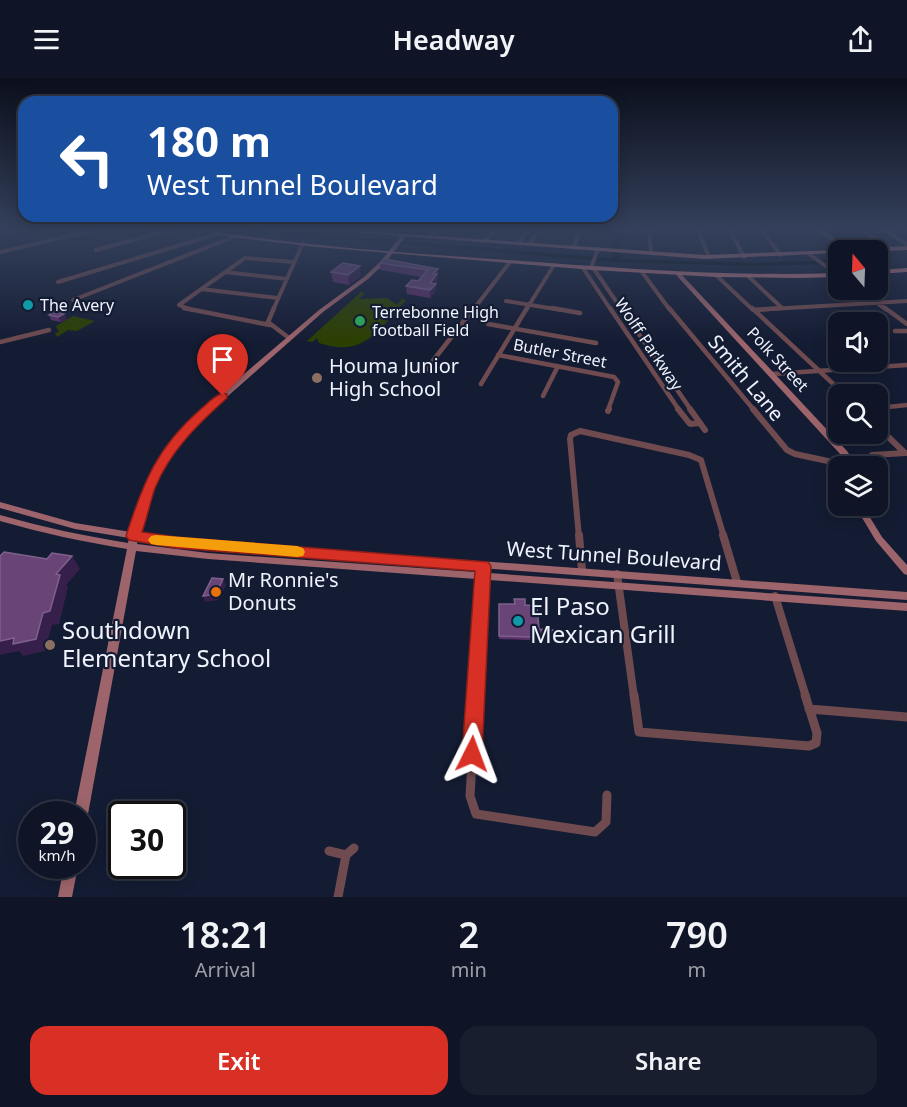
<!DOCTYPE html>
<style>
:root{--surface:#0f1526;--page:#181e2e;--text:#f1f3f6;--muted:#9b9fa7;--line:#2f3443;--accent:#d93025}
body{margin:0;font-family:"Noto Sans",sans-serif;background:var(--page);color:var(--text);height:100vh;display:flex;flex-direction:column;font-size:22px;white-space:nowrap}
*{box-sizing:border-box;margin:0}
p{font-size:20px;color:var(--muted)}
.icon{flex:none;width:33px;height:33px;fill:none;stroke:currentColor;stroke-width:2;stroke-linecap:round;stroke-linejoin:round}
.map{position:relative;height:819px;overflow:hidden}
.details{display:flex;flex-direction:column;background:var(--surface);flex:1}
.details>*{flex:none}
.guide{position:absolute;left:18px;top:18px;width:600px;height:126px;border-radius:18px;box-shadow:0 3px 15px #0003,0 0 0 2px var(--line);background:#1a4fa0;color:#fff;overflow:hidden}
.needle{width:39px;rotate:341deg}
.controls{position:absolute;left:828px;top:162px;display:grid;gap:12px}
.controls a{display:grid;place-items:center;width:60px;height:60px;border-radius:12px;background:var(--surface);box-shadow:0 3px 15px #0003,0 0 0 2px var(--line);font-size:30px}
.speed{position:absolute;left:18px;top:723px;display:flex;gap:12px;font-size:30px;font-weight:700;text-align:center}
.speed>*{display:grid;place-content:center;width:78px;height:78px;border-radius:50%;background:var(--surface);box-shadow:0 3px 15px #0003,0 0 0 2px var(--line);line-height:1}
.speed small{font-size:15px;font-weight:400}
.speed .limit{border:3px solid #111;border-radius:9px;background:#fff;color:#111}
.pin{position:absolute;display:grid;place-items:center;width:51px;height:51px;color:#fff;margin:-62px -26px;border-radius:50% 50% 50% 0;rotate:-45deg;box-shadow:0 0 6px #0007}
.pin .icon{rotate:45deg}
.me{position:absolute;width:66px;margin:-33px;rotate:3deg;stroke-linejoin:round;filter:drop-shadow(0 0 4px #0008)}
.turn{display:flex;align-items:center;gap:21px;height:126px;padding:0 30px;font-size:27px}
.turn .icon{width:78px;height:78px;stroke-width:2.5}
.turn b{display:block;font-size:42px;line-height:51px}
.eta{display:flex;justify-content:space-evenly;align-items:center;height:102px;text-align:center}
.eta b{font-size:36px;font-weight:600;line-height:42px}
.action{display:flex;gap:12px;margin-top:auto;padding:12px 30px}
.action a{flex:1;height:69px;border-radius:18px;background:var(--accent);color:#fff;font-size:24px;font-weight:600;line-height:69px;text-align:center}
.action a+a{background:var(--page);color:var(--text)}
header{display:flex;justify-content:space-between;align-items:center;height:78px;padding:0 30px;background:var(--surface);font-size:27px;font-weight:600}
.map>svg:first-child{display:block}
.green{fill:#2b3f00}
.water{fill:#031013}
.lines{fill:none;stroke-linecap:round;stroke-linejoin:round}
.street-far4{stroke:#6f4b4f;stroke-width:4}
.street-far3{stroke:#6f4b4f;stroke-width:4.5}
.street-far2{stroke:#6f4b4f;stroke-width:6}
.street-far1{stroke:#6f4b4f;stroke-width:8}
.street{stroke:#6f4b4f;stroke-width:9}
.secondary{fill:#9d646b;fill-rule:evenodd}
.primary{fill:#c17880;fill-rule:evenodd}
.wall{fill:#593067}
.shaded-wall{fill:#371f4c}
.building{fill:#694577;stroke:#7e608c;stroke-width:1.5}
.route{fill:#d93025;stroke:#8d1f18;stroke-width:1.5}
.slow{fill:#f59e0b}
.culture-dot{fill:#0f9aa8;stroke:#141c33;stroke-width:2}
.leisure-dot{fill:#2e9e5b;stroke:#141c33;stroke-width:2}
.education-dot{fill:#8d6e63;stroke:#141c33;stroke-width:2}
.food-dot{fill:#e8710a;stroke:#141c33;stroke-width:2}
.labels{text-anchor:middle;stroke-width:4.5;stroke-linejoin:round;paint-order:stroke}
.far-poi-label{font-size:16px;fill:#eff3fd;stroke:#141c33;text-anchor:start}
.far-street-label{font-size:16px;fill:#eff3fd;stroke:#141c33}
.poi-label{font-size:20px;fill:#eff3fd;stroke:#141c33;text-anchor:start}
.street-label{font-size:20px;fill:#eff3fd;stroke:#141c33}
.near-poi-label{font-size:24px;fill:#eff3fd;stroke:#141c33;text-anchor:start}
</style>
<header><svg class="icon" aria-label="menu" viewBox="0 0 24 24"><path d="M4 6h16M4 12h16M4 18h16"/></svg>Headway<svg class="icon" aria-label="share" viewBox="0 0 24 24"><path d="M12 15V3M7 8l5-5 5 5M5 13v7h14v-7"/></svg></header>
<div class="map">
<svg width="907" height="819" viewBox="0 0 907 819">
<rect width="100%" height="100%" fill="#141c33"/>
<path class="green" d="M361,214L365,215L359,221L387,220L397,227L402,221L406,222C378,252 365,280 319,265L317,260L312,264L307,263Z
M73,238L95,243L77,253L68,252L57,259L55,255L59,254L56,248Z"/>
<path class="water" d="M232,152L370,160L609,180L614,179L612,170L616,152H625V159L620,164L619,170L623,181L751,185L838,182V186L749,188L613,184Z"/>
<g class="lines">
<path class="street-far4" d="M649,152L651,175
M698,152L709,179
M730,152L744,179
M761,152L781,177
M819,152L849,172
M861,152L892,171
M884,152L907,166
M377,155L383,152
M427,159L436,152
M484,163L493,154L492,152
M518,165L529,152
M867,165L877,172
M530,166L535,157
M574,169L580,152
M96,172L170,152
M0,174L94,152
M809,176L838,197
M583,190L611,232
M591,190L598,171
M594,191L622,232
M225,194L287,201
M642,194L670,232
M718,199L753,232
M749,199L782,230
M58,204L220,155
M201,211L278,220
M859,212L887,232
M73,222L236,158
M506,223L561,232
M192,232L179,227L245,180L294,184
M273,232L303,165
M473,232L510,184
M526,232L554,187
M755,232L907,223"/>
<path class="street-far3" d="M184,230L270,247
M274,230L268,244L289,260
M552,230L580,235
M610,230L679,332
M621,230L691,332
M669,230L754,332
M752,230L844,316
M885,230L907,246
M754,232L781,230
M488,246L596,265
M895,253H907
M0,264L49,252
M498,277L614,299L618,304L608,332
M425,293L474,230
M772,296L907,287
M481,306L527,230
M543,318L558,288
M878,330L907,327"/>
<path class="street-far2" d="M678,331L690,346L700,345
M690,331L705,352
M753,331L787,372L795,376L851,388
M608,333L609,331
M878,349L905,375
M872,377L906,375
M579,459L570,361L571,357L580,353L689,377L701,382L724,459"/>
<path class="street-far1" d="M579,457L582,493
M723,457L737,504
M617,496L634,619
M775,518L806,619
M476,619L483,488"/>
<path class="street" d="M476,617L470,718L476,736L595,754L606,744L607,717
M634,617L639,654L809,668L816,665L817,655L805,617
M809,631L907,639
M329,773L346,777L354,770
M338,819L346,777"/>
<path class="secondary" d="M402,157L406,158L385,185L368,201L323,234L195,347L165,385L152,411L139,455L176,461L907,514V522L176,467L138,461L137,466L208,475L907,525V533L208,481L136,473L88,736L86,741L82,742V736H74L127,471C84,464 42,455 0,443V437C42,449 85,458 128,465L129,460L75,451L0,430V424L75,445L131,454L144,411L157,384L189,343L319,232L364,199L381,183Z
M677,196H681L847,373L857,388H849L841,377L677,198Z
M855,428H863L882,459L907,487V497L904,496L876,463Z
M64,788H78L72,819H58Z"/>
<path class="primary" d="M197,152H205C305,168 406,175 507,182C618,190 727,199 838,195V199L797,200L716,199L593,192L316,169L238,160Z
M335,152H350L705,177L838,172V175L705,181L337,153Z
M907,168V172L878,173L867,172L870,170Z
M907,190V194L878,196V192Z"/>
</g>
<path class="wall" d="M380,185L438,191L437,204L436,206V213L430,220L407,216L406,208L418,203L422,199L380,192Z
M331,194L361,198L349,207L333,204Z
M49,237L67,241L61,244L51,242Z
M499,526L525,527L539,551L554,560L553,563L499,561Z"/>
<path class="shaded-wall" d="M360,188L361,198L349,207L348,197Z
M438,191L437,204L436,206V213L430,220V205L433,196Z
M64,236L67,241L61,244L58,239Z
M72,478L80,491L66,507L68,509L59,546L52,547L45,573L23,578L19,573L0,577V563L14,560L43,535L56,496Z
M223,501L226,507L218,522L205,524L203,518Z"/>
<path class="building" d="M385,181L438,191L433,196H437L430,205L436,206L430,212L406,208L412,202L418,203L428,192L380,185Z
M343,185L360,188L348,197L331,194Z
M55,233L64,236L58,239L49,237Z
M4,474L47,481L52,475L72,478L56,496L60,497L50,533L43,535L36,561L13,566L14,560L0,563V478Z
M212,500L223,501L216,516L203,518Z
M514,521H525V527L537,528L539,551L553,552L554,560L499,558V526H515Z"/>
<linearGradient id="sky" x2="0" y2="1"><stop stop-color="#0b0f1c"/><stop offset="0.57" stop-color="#34405b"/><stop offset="1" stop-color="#34405b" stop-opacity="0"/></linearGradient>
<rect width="907" height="266" fill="url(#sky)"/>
<path class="route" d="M223,315L227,316V320C198,346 170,373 155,410C150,424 147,440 142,454L176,459L488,484L491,488L482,676L479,683L472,686L465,683L462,676L475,493L176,470L129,462L126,458C143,405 157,369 201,331C208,325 215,317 223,315Z"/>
<path class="slow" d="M156,457L297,468L303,470L305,474L303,478L297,479L156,467L151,466L148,462L151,458Z"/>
<g class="culture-dot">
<circle cx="28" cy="227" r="6"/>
<circle cx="518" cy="543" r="6"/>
</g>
<circle class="leisure-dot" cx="360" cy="243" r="6"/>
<g class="education-dot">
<circle cx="317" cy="300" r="6"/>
<circle cx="50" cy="567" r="6"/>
</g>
<circle class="food-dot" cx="216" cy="514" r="6"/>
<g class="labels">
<g class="far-poi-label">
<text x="40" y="233">The Avery</text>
<text x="372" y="240">Terrebonne High<tspan x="372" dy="18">football Field</tspan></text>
</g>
<g class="far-street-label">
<text transform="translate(649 266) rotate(56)" y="6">Wolff Parkway</text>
<text transform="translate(560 275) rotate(11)" y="6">Butler Street</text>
<text transform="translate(778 281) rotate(47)" y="6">Polk Street</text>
</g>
<g class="poi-label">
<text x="329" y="295">Houma Junior<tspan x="329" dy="23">High School</tspan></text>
<text x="228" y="509">Mr Ronnie's<tspan x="228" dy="23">Donuts</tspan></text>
</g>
<g class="street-label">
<text transform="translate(746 300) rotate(50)" y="7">Smith Lane</text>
<text transform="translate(614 478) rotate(4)" y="7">West Tunnel Boulevard</text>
</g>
<g class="near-poi-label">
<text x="530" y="537">El Paso<tspan x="530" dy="28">Mexican Grill</tspan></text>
<text x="62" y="561">Southdown<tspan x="62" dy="28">Elementary School</tspan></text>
</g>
</g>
</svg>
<div class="controls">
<a><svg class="needle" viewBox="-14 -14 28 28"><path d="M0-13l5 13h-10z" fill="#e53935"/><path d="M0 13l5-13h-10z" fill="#9b9fa7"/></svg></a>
<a><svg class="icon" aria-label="sound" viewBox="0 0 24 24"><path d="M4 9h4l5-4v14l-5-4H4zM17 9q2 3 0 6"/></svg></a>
<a><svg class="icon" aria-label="search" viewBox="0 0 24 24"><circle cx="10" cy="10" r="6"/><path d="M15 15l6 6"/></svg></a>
<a><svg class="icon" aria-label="layers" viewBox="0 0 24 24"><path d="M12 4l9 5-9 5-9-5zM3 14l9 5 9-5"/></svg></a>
</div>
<div class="speed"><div>29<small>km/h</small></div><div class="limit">30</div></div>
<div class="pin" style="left:223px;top:318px;background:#d93025"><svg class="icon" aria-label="arrive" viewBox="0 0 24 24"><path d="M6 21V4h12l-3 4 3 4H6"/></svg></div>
<svg class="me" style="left:472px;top:676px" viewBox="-20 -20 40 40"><path d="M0-17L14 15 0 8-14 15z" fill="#d93025" stroke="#fff" stroke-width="4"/></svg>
<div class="guide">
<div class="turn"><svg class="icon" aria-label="left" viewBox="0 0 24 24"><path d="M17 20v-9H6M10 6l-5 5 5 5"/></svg><div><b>180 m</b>West Tunnel Boulevard</div></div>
</div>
</div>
<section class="details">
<div class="eta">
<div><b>18:21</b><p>Arrival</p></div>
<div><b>2</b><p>min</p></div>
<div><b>790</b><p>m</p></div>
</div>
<div class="action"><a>Exit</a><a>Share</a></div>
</section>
